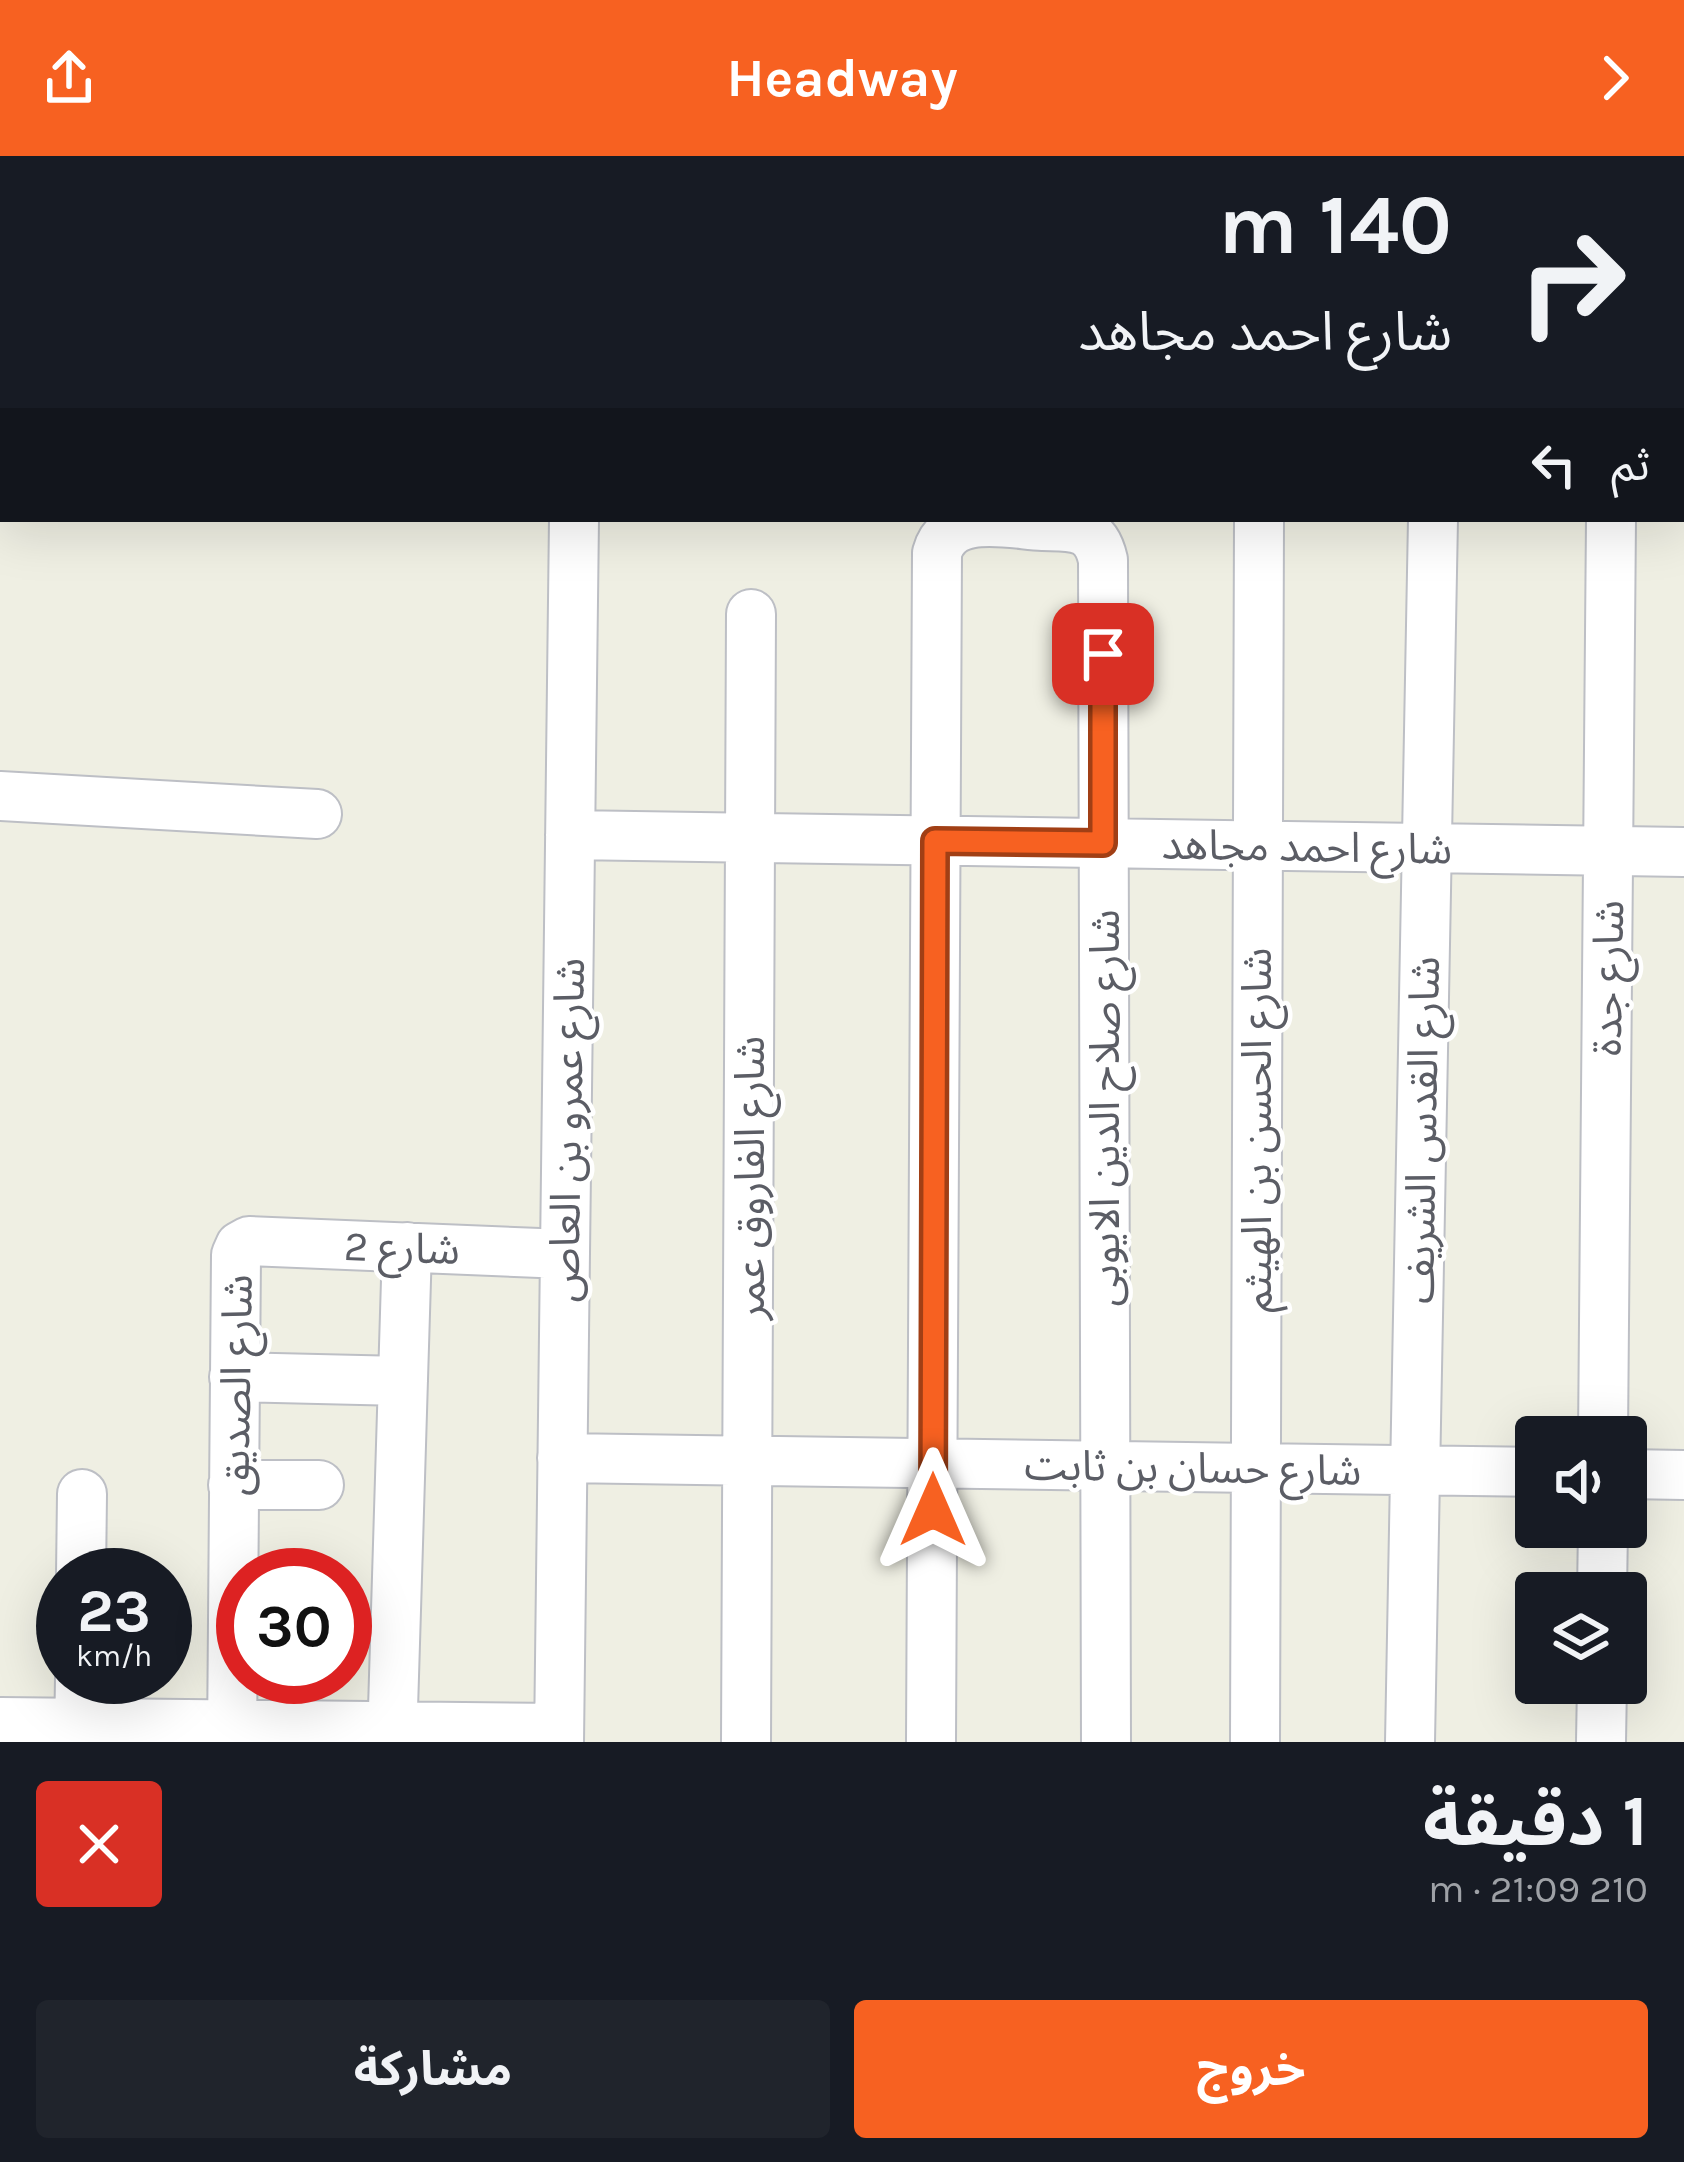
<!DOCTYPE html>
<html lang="ar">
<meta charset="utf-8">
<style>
:root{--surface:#171b24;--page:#20242c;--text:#f1f3f6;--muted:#9ea1a6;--accent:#f76121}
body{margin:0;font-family:Karla,"Noto Sans Arabic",sans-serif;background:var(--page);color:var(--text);direction:rtl;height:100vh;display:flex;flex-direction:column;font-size:45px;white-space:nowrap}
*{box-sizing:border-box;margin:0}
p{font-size:39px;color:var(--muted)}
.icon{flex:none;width:66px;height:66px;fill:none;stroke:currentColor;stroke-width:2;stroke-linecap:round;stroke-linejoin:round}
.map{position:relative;height:1586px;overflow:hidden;direction:ltr}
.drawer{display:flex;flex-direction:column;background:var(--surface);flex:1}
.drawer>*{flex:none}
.guide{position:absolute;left:0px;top:0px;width:1686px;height:366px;box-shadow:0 12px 48px #0002;direction:rtl;background:#171b24;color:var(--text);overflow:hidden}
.buttons{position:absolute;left:1515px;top:1260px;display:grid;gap:24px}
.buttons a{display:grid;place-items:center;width:132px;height:132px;border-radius:12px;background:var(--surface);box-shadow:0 12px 48px #0002;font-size:60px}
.speed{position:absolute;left:36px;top:1392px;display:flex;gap:24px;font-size:60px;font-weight:700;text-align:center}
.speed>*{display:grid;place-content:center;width:156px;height:156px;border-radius:50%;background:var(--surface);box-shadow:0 12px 48px #0002;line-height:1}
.speed small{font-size:30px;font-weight:400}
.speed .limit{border:18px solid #d22;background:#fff;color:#111}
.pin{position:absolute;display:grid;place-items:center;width:102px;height:102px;color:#fff;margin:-51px;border-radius:24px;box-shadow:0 6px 18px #0006}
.me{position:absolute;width:132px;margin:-66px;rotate:0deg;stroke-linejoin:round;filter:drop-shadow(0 0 9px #0008)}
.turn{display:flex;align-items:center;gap:42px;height:252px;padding:0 36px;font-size:54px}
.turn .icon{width:156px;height:156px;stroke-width:2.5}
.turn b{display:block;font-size:84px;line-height:102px}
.then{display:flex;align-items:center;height:114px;padding:0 36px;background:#0003;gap:24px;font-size:45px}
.round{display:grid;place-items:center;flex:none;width:126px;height:126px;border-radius:12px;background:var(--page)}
.overview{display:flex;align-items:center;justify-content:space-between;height:204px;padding:0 36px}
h1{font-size:72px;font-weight:700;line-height:90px}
.action{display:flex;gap:24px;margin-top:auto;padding:24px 36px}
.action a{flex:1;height:138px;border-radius:12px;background:var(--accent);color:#fff;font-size:48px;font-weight:700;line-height:138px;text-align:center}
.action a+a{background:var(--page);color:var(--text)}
header{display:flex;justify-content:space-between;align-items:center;height:156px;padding:0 36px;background:var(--accent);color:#fff;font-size:54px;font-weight:700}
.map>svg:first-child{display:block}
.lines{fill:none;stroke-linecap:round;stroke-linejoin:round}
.minor-casing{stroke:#bdbfc5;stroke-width:52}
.major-casing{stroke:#fdf24e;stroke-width:64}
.minor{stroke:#fff;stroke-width:48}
.major{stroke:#faffa8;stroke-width:60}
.route-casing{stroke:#a13f15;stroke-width:30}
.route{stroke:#f76121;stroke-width:21}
.labels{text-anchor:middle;stroke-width:9;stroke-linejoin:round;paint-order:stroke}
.street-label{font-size:42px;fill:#5b5d65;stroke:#fff}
</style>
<header><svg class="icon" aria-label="forward" viewBox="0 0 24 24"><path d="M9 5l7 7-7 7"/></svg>Headway<svg class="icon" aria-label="share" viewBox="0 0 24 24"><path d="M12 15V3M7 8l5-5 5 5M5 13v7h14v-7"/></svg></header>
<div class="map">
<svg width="1684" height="1586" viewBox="0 0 1684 1586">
<rect width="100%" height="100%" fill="#efefe3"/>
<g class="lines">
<g class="minor-casing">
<path id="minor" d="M1580,2V0
M578,3V0
M1056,3V0
M1263,3V0
M1439,3V0
M1683,109H1684
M0,228H3
M1043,363V370C1073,371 1095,368 1103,404L1106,1586
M0,640L317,658
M570,679L1684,696
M234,1221L403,1225
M1603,1281L1611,363
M562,1302L1536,1316
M1626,1318L1684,1319
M233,1329H319
M81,1419L82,1338
M1602,1437L1603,1371
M0,1566L559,1572
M79,1586L80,1521
M232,1586L236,1099L240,1090L249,1085L565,1098
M392,1586L407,1091
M559,1586L574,363
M746,1586L751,458
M931,1586L937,397C949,353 1007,368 1043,370
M1255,1586L1259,363
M1410,1586L1433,363
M1601,1586L1602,1527"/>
</g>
<g class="major-casing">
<path id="major" d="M245,3L254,0
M485,3L494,0
M0,99L3,97
M0,184L3,182"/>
</g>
<use href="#minor" class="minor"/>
<use href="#major" class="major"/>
</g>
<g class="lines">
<g class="route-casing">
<path id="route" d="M933,1354L935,685L1103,687V498"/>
</g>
<use href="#route" class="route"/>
</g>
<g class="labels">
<g class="street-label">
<text transform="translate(1307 690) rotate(1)" y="15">شارع احمد مجاهد</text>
<text transform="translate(1607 822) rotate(-89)" y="15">شارع جدة</text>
<text transform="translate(1104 952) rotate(-90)" y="15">شارع صلاح الدين الايوبى</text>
<text transform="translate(566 974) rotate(-89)" y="15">شارع عمرو بن العاص</text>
<text transform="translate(1256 974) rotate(-90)" y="15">شارع الحسن بن الهيثم</text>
<text transform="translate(1421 974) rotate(-89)" y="15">شارع القدس الشريف</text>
<text transform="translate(749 1022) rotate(-90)" y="15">شارع الفاروق عمر</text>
<text transform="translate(402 1091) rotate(2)" y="15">شارع 2</text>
<text transform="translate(235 1229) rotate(-89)" y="15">شارع الصديق</text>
<text transform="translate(1193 1311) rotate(1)" y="15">شارع حسان بن ثابت</text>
</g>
</g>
</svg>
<div class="buttons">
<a><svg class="icon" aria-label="sound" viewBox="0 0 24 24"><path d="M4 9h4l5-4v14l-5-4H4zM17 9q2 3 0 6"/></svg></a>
<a><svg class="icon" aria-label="layers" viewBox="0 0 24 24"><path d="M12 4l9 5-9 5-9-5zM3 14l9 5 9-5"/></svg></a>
</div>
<div class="speed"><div>23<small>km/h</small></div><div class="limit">30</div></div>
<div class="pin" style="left:1103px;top:498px;background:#d93025"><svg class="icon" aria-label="arrive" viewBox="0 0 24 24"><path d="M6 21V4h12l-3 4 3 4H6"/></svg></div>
<svg class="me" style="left:933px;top:1354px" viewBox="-20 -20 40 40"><path d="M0-17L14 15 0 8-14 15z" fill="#f76121" stroke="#fff" stroke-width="4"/></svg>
<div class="guide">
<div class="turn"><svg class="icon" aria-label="right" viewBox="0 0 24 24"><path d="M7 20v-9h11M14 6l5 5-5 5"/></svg><div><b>140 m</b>شارع احمد مجاهد</div></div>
<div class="then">ثم<svg class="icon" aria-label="left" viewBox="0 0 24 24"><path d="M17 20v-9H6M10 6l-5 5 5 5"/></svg></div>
</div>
</div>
<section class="drawer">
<div class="overview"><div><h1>1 دقيقة</h1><p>210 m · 21:09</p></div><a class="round" style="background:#d93025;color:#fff"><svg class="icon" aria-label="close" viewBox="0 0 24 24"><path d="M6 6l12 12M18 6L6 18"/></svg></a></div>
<div class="action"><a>خروج</a><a>مشاركة</a></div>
</section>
